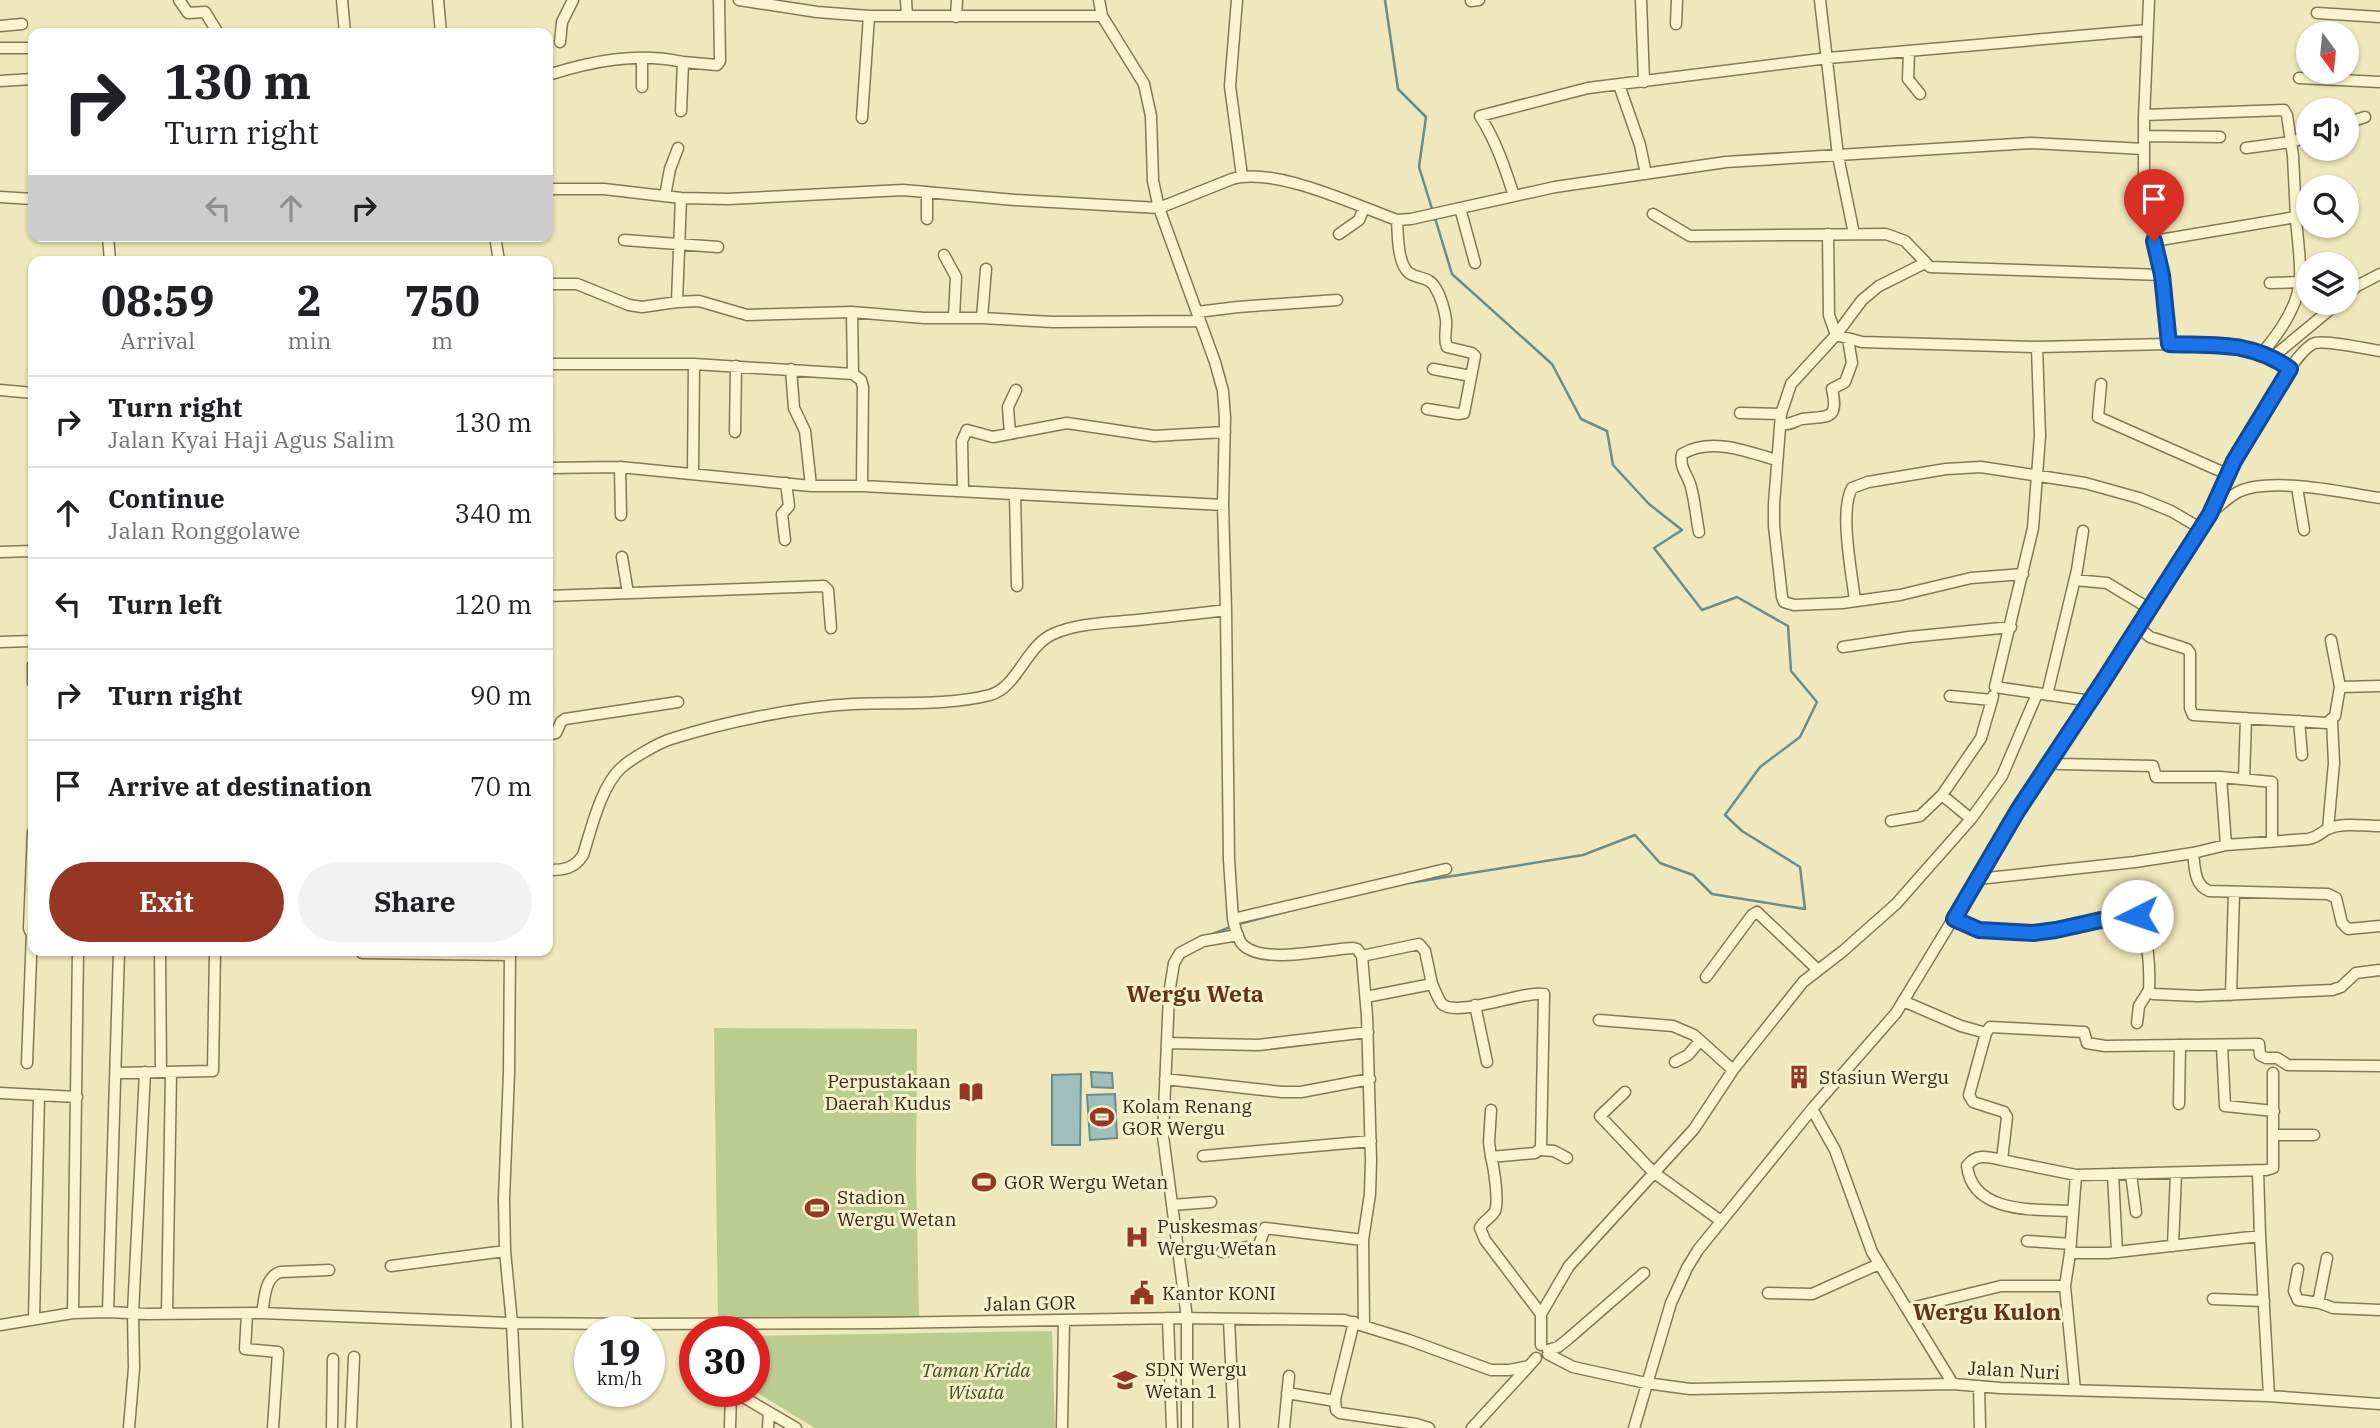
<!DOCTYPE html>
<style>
:root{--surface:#fff;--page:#f2f2f2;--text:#202124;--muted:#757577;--line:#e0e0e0;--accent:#963724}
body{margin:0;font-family:"IBM Plex Serif",serif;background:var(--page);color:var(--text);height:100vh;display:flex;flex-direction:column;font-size:26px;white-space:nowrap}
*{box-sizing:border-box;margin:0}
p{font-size:23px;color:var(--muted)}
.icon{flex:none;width:38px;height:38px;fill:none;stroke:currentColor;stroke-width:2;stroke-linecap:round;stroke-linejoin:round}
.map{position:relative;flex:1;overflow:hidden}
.details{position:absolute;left:28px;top:256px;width:525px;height:700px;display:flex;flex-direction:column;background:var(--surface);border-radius:14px;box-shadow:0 2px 5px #0004}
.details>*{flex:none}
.guide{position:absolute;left:28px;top:28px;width:525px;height:214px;border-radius:14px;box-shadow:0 2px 5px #0004;background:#fff;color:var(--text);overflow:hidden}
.needle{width:46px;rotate:165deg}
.buttons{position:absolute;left:2296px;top:21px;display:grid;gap:14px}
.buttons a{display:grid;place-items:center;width:63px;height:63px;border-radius:50%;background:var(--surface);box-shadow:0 2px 5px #0004;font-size:35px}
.speed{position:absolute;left:574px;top:1316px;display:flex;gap:14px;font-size:35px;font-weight:700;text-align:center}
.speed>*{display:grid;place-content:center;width:91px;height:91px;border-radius:50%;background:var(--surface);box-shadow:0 2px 5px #0004;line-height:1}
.speed small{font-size:18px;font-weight:400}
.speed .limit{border:10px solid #d22;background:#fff;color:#111}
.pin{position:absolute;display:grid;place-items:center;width:60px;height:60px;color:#fff;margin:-72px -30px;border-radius:50% 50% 50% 0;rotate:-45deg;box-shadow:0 0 7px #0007}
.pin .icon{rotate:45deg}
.me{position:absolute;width:77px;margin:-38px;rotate:266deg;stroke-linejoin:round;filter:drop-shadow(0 0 5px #0008)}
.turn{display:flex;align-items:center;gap:24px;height:147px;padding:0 21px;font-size:32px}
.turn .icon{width:91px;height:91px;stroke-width:2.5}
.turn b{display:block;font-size:49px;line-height:60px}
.lanes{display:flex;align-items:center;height:66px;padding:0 21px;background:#0003;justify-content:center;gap:35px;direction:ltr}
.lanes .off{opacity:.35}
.eta{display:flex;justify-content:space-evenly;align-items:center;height:119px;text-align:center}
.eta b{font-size:42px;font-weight:700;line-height:49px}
.button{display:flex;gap:14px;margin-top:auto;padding:14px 21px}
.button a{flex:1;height:80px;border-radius:42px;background:var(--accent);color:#fff;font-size:28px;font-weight:700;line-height:80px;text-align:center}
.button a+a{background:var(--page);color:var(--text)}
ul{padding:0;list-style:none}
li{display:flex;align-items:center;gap:21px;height:91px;padding:0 21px;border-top:2px solid var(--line)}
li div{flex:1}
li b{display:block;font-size:26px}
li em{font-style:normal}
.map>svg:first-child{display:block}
.green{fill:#bbcc90}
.water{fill:#a0bfbc;stroke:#688d8a;stroke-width:2}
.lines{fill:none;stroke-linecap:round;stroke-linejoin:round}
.stream{stroke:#688d8a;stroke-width:2.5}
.minor-casing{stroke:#867855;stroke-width:13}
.minor{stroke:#faf4cf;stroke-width:10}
.route-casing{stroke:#114b97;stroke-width:18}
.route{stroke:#1a73e8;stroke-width:12}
.labels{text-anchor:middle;stroke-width:6;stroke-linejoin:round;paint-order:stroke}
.poi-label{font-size:19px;fill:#352c1b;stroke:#f6f1cb;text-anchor:start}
.street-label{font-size:19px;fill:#352c1b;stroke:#f6f1cb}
.park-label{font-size:19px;font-style:italic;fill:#3d5221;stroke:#f6f1cb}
.quarter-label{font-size:23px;font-weight:bold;fill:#623519;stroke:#f6f1cb}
</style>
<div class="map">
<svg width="2380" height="1428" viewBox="0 0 2380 1428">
<rect width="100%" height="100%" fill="#efe8bc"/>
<path class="green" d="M714,1028L917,1029L916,1172L919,1316L718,1322Z
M1052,1331L1055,1428H815L754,1391V1336Z"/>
<path class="water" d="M1091,1072L1112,1073L1113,1088L1092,1087Z
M1081,1074L1080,1145H1052V1075Z
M1115,1094L1117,1138L1090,1140L1087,1095Z"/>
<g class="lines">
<path class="stream" d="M1385,0L1398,89L1426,117L1419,167L1433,212
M1409,883L1583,855L1635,835L1660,863L1693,875L1712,894L1805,909L1800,867L1742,831L1725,815L1760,767L1800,737L1817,702L1791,671L1788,626L1737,597L1702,610L1654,548L1682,530L1649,504L1613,465L1607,431L1581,419L1552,364L1452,274L1435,218
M1239,924L1300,908
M1210,935L1233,926"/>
<g class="minor-casing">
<path id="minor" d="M179,0L188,13L205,12L218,33
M342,0L345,33
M438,0L441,33
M739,0L817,12L869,16H1102
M906,0L907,16
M1099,0L1102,16L1144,84L1151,116L1153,181L1159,208L1215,362L1223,391L1225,418L1223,505
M1237,0L1230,86L1242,176
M1641,0L1644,82
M1820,0L1838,156L1854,234
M2149,0L2144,119V183L2154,241L2162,275L2169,344C2214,346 2252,341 2290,369
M1471,1L1479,0
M2317,13L2380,17
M956,17L957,0
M1676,24L1677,0
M0,26L22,24
M560,42L562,22L573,0
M0,48H33
M1909,52L1908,79L1920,94
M548,75C592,61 637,52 683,62
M2299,78L2380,82
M0,81L33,79
M1619,85L1640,145L1646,174
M642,87V58
M681,111L683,62L717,65L720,61L719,0
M2144,115L2284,110L2287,115L2293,156L2296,217L2154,241
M862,118L869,16
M2347,123L2365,117
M2144,136L2220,137
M2246,148L2291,142L2308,137
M548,189H604L681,198L728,199L903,190L1015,200L1159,208L1232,179C1274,166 1355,205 1397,220L1411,219L1555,187L1726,162L2031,143L2144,149
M665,196L670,169L678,148
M1514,196C1505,168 1496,141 1480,116L1588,88L1828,58L2147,30
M0,197L33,199
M2347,203L2352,202
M1460,208L1475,263
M1653,214L1690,236L1886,234L1905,241L1930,267L2162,275
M927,219V192
M1397,220C1398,234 1397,263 1409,273C1420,280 1430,276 1436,289C1441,297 1445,311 1446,320C1447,330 1443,338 1447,347L1472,353L1475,356L1464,413L1458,414L1427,409
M1339,234L1359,220L1364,208
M1828,234L1829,315L1836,335L1862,342L2037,347L2169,344
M108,236L110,261
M495,236L499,261
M624,240L718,247
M944,255L956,277L954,317
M1925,263L1879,286L1862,300L1836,335L1791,384L1781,414L1774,504V526L1782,597L1784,602L1794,605L1842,603L1900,595L1971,578L2023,574
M2270,283L2300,282
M548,284H577L629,305L642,307L677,302L699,301L747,315L852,312L924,318H982L1053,322L1200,321
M2347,295L2357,286L2380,274
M677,302L681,198
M852,312L853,374
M1197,312L1238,307L1337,300
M982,318L986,269
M2037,347L2040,436L2033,528L1995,687L2091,701
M2263,352C2280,332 2299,305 2300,278C2301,258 2297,237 2296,217L2308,214
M2274,356L2338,303
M548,364H694L853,374L861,380L863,387L862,486
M791,369L794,408L805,431L811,486
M1433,369L1471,376
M2101,384L2098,417L2227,474
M0,390L33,393
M1740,413L1781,414
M1781,424C1789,426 1794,421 1802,419C1828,416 1839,421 1832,389L1845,382L1852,363L1848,339
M735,432L736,366
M1010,434L1008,407L1016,390
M620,467L621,515
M548,468L620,467L811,486H862L1223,505L1226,610C1193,614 1160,618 1126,621C1102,623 1076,624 1053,634C1026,646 1017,688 990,695C946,706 898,702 853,704C797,707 724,722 671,739C658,743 631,759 621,768C601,786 591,830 583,855C574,869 564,870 548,870
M693,474L694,364
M2297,487L2304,530
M963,491L962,441L967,430L993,437L1067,423L1154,436L1225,432
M1015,494L1017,586
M2212,512C2220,505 2229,497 2238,492C2271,476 2344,493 2380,498
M1699,532C1696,517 1695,502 1691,487C1688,475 1679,468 1682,454C1711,437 1747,451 1776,460
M785,540L782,514L789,506L786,483
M0,552L33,551
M622,557L628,593
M2075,580L2107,583L2150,609
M548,596L824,586L828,590L831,628
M1855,601C1852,574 1839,511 1852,488L1868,482L1946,469L1981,467L2085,483L2139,498L2171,511L2200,528
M1226,610L1229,860L1233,919
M2138,627L2150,637L2187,649L2190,653V708L2193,715L2327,723L2335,716L2340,687L2380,686
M2331,640L2340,687
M0,642L33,641
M1843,647L1909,637L2011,627
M33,683V665
M2047,695L2077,570L2083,531
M1950,696L1992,700L1993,696
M2299,721L2302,755
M548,735L556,733L561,722L565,719L678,702
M2051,760L2059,764L2153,766L2156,777H2221
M2244,779L2246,718
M1971,819L1942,795L1981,738L1992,700
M1891,821L1920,816L1942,795
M2328,829L2334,763L2332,721
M33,832L29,928L30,931L33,932
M2226,845L2221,777L2272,782V840
M2193,853L2226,845L2308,839C2321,836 2319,833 2328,829C2342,822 2365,826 2380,826
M1978,879L2135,862L2193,853C2195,868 2194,885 2209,891L2328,894L2336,898L2342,923L2348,929L2380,926
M1954,919L1979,930L2033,933L2134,914C2149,929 2150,970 2149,990L2153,994L2198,996L2332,990L2341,987L2356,973L2380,970
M160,950L161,1072
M510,950L509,1073L504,1199L505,1251L512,1323L517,1428
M362,953L510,955
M1362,956L1419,944L1425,951L1432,984
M1706,977L1752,915L1757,912L1818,970
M2231,995L2234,892
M1366,997L1432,984C1435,990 1438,999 1442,1004C1457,1018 1525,990 1544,994L1541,1148L1535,1153L1491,1157C1494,1168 1499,1201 1495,1211C1491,1218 1483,1221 1480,1228L1485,1240L1541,1314
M1903,1001L1961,1026L1986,1033L1990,1027L2084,1032L2087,1043L2105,1046L2259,1044L2260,1055L2266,1058H2277L2288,1065L2380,1066
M1475,1005L1487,1062
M1599,1020L1673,1026L1694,1035L1733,1070
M2137,1023L2139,1006L2149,990
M1986,1033L1969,1095L1973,1102L2004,1112L2007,1117L2002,1160L2076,1175L2266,1170L2273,1168V1073
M1167,1043L1258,1045L1368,1032
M2222,1046L2225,1106L2274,1111
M1675,1062L1688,1055L1700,1041
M27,1063L32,932
M116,1073L213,1071L215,950
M1165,1079L1282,1092H1301L1370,1079
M1625,1092L1600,1116L1653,1172L1721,1221
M0,1093L77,1097
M2179,1104L2180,1045
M1812,1109L1835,1150L1872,1252L1953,1384
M2274,1135H2314
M1541,1150L1554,1151L1567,1158
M1203,1156L1371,1141
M1491,1157L1489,1142L1491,1110
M2002,1160C1989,1157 1976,1153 1967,1166C1973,1215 2036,1209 2073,1211
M2258,1171L2260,1236
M2113,1174L2117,1252
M2131,1174L2136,1212
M1172,1205L1211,1202
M2027,1241L2071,1244
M2173,1246L2176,1173
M1222,1252L1259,1245L1265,1228L1363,1240
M2070,1253H2108L2260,1236L2269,1396
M391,1266L505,1251
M2298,1269L2294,1291L2298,1300L2320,1303L2333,1308L2380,1310
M1768,1293L1812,1294L1879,1264
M2213,1299L2264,1301
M2318,1303L2327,1258
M1907,1309L2001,1286H2065
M108,1312L119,950
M73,1313L78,950
M262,1313C265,1299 264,1278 280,1272L329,1270
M167,1314L171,1073
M247,1314L245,1349L278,1352L273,1428
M1168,1318L1172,1428
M34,1319L39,1095
M1229,1319L1234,1428
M1354,1322L1335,1399L1336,1410L1340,1413L1416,1424L1429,1428
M0,1325L73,1313L108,1312L148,1314L262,1313L512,1323L624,1324L882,1323L1179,1318L1344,1320L1409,1340L1491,1370H1509L1529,1366L1536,1358
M1364,1325L1363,1240L1370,1194L1371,1160L1367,1016L1362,956L1357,949L1353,948C1326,949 1264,965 1243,945C1237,939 1235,927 1233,919L1446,869
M1541,1345V1314L1569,1266L1694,1129L1733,1070L1803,982L1843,951L1896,904L1971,819L2002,776L2037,694
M1548,1350L1558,1347L1568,1339L1644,1273
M1548,1354L1573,1367L1646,1383L1690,1389L1953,1384L2000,1388L2269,1396L2380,1404
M1979,1386L1980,1428
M2075,1390L2065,1286L2070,1253L2076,1175
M733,1391L796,1428
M1287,1393L1335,1401
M129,1428L134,1368L133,1313L145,1072
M332,1428L333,1359
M351,1428L354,1357
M730,1428L731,1391
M768,1428L769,1412
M1062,1428L1064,1320
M1187,1428V1318L1163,1136L1169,994L1174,963L1180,953L1203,941L1238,935
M1284,1428L1289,1376
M1472,1428L1529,1366
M1634,1428L1671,1303L1687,1268L1698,1250L1812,1109L1896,1013L2019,810L2210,514C2223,485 2289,351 2315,343C2327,340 2366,349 2380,351"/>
</g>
<use href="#minor" class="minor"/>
</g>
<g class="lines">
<g class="route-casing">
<path id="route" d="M2137,916L2128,914L2056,930L2033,933L1979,930L1954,919L2018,810L2104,680L2210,514L2234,461L2290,369C2252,341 2215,346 2169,344L2162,275L2154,241"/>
</g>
<use href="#route" class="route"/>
</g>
<defs>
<g id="building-bare" transform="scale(1.89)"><path d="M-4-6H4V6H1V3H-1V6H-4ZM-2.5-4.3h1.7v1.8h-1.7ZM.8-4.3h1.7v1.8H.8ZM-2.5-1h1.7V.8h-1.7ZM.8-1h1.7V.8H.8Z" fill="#963724" stroke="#f6f1cb" stroke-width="2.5" paint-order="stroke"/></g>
<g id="library-bare" transform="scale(1.89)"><path d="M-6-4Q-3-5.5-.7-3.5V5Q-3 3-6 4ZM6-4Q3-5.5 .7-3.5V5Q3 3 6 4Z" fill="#963724" stroke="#f6f1cb" stroke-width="2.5" paint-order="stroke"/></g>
<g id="stadium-bare" transform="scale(1.89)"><path d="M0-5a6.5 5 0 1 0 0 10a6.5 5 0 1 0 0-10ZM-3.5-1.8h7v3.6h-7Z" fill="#963724" stroke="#f6f1cb" stroke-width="2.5" paint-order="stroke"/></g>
<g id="hospital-bare" transform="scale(1.89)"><path d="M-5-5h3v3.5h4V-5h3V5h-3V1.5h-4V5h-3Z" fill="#963724" stroke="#f6f1cb" stroke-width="2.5" paint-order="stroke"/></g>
<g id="civic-bare" transform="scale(1.89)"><path d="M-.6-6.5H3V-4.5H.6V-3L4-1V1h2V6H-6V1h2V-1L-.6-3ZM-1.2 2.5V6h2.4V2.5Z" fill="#963724" stroke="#f6f1cb" stroke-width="2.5" paint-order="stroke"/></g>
<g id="school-bare" transform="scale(1.89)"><path d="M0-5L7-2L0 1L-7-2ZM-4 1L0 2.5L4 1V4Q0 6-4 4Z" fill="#963724" stroke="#f6f1cb" stroke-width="2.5" paint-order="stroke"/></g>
</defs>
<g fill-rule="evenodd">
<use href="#building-bare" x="1799" y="1077"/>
<use href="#library-bare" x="971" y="1092"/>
<use href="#stadium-bare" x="1102" y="1117"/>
<use href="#stadium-bare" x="984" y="1182"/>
<use href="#stadium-bare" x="817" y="1208"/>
<use href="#hospital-bare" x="1137" y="1237"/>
<use href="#civic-bare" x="1142" y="1293"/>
<use href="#school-bare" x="1125" y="1380"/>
</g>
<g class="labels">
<g class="poi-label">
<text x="1819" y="1084">Stasiun Wergu</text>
<text x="951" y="1088" text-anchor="end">Perpustakaan<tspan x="951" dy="22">Daerah Kudus</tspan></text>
<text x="1122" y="1113">Kolam Renang<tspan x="1122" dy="22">GOR Wergu</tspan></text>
<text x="1004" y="1189">GOR Wergu Wetan</text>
<text x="837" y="1204">Stadion<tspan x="837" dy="22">Wergu Wetan</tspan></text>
<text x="1157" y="1233">Puskesmas<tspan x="1157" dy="22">Wergu Wetan</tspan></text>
<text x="1162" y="1300">Kantor KONI</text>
<text x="1145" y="1376">SDN Wergu<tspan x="1145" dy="22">Wetan 1</tspan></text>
</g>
<g class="street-label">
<text transform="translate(1030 1303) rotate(-1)" y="7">Jalan GOR</text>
<text transform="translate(2014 1370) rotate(3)" y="7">Jalan Nuri</text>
</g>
<g class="park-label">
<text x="976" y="1377">Taman Krida<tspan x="976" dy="22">Wisata</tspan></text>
</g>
<g class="quarter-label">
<text x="1195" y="1002">Wergu Weta</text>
<text x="1987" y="1320">Wergu Kulon</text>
</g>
</g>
</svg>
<div class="buttons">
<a><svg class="needle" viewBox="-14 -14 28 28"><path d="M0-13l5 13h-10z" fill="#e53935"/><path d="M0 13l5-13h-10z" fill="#757577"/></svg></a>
<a><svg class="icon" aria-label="sound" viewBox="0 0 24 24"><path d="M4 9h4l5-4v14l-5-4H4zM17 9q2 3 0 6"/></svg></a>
<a><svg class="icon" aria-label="search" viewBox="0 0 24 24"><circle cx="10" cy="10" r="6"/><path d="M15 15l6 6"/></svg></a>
<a><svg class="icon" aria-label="layers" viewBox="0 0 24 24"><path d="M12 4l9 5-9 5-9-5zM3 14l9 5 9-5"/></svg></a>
</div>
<div class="speed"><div>19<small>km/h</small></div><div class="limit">30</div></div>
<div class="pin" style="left:2154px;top:241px;background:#d93025"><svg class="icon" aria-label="arrive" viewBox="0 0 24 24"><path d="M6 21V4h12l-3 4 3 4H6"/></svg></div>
<svg class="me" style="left:2137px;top:916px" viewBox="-20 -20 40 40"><circle r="19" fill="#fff"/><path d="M0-13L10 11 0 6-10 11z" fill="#1a73e8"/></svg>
<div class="guide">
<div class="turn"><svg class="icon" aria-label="right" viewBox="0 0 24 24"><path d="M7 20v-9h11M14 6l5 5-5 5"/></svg><div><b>130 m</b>Turn right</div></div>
<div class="lanes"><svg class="icon off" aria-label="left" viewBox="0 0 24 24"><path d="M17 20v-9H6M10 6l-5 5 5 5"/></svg><svg class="icon off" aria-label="ahead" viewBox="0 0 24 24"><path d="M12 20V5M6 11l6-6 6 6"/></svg><svg class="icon" aria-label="right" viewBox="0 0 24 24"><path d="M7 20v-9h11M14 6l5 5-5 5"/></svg></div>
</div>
<section class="details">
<div class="eta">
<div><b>08:59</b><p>Arrival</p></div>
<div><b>2</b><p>min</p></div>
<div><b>750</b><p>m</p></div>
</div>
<ul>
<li><svg class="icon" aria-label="right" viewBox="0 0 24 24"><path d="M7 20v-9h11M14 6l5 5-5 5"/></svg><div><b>Turn right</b><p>Jalan Kyai Haji Agus Salim</p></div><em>130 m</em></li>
<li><svg class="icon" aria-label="ahead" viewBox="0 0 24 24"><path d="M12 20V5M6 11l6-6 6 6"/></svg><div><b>Continue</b><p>Jalan Ronggolawe</p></div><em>340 m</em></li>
<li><svg class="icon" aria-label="left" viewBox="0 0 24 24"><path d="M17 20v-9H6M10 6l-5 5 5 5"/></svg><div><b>Turn left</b></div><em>120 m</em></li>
<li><svg class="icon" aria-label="right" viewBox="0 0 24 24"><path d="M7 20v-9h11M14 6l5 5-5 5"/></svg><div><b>Turn right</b></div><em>90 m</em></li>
<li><svg class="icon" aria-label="arrive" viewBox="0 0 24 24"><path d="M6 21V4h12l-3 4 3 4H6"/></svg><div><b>Arrive at destination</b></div><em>70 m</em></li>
</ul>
<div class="button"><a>Exit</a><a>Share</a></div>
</section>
</div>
